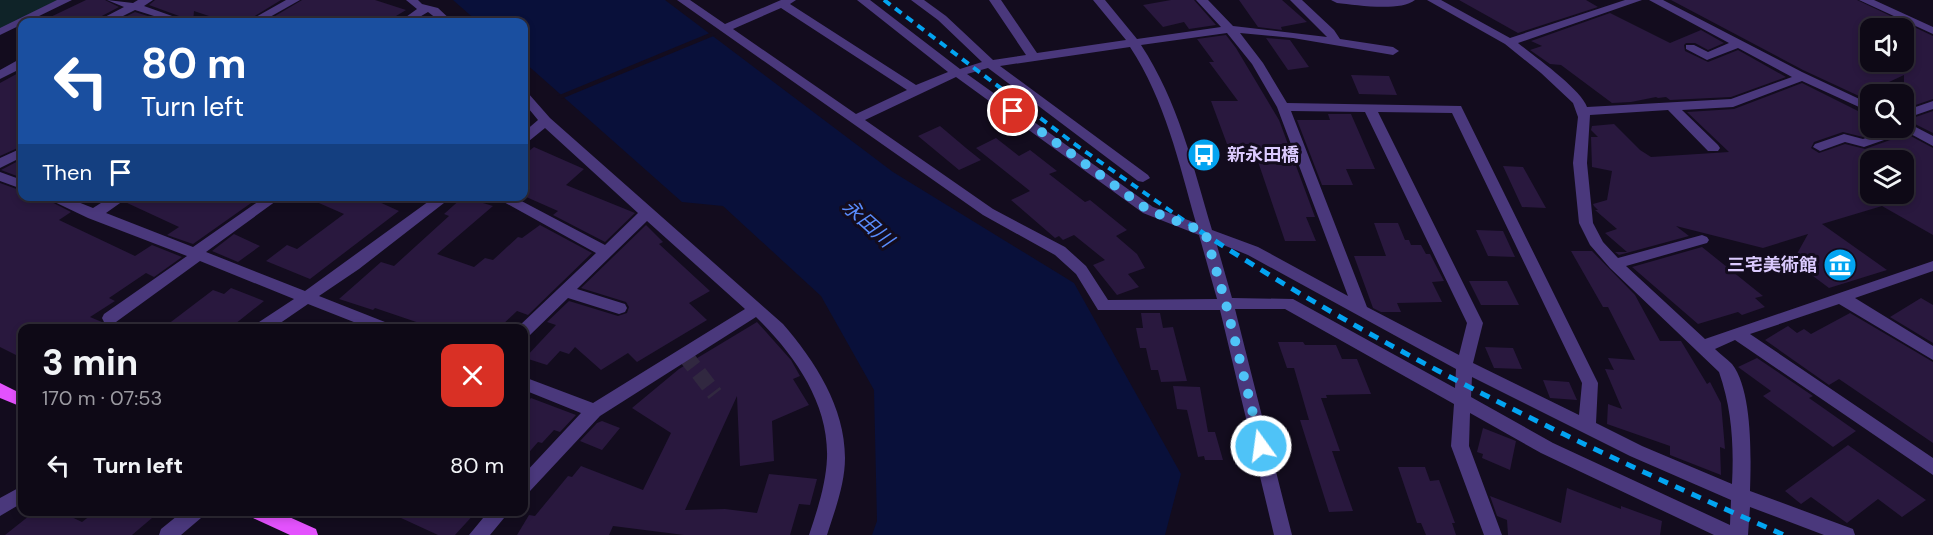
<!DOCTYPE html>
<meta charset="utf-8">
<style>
:root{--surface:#0e0916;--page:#1c1723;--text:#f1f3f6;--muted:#9b9aa1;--line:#2e2a35}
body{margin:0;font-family:"DM Sans","Noto Sans JP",sans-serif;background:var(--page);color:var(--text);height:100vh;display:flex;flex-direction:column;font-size:22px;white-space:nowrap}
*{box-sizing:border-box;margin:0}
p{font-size:20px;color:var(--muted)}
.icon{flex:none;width:33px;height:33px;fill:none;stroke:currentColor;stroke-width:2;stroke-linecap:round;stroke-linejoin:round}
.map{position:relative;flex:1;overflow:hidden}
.drawer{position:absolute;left:18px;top:324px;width:510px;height:192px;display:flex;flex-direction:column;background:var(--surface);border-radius:12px;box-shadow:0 3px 9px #0003,0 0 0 2px var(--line)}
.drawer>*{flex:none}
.guide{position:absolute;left:18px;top:18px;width:510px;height:183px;border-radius:12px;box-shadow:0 3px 9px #0003,0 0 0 2px var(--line);background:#1a4fa0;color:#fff;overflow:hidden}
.buttons{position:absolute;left:1860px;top:18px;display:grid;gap:12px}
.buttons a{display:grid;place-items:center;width:54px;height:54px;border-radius:12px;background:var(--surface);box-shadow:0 3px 9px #0003,0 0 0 2px var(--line);font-size:30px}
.pin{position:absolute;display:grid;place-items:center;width:51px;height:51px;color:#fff;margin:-26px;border:3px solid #fff;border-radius:50%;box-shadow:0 2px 6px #0007}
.me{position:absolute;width:66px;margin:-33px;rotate:346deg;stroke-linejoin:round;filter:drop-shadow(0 0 4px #0008)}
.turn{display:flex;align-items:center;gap:21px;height:126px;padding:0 24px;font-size:27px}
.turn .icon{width:78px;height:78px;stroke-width:2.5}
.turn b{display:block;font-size:42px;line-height:51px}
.then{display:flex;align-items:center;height:57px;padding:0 24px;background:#0003;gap:12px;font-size:22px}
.round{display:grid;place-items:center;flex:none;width:63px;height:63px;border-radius:12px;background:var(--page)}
.headline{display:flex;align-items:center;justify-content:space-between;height:102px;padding:0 24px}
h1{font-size:36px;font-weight:700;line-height:45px}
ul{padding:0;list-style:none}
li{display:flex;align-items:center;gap:18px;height:78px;padding:0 24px}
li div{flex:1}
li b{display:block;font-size:22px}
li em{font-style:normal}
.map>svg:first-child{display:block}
.green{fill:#0f2328}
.water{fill:#09103a}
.pier{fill:#130c1e}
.building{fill:#29183e;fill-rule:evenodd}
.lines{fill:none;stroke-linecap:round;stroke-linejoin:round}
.minor-tunnel{stroke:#312840;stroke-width:16;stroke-dasharray:16 8;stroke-linecap:butt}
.minor{fill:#4a387c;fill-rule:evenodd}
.major{fill:#e352fd;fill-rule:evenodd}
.rail-far1{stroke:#03a4f1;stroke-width:4;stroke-dasharray:8 6;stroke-linecap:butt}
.rail{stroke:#03a4f1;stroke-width:5;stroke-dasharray:10 8;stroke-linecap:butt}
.route{stroke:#4fc3f7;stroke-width:10;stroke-dasharray:0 18}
.labels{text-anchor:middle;stroke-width:6;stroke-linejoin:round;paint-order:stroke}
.poi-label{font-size:18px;font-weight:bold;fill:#dbcafe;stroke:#130c1e;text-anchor:start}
.water-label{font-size:20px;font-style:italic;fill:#598cfd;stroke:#130c1e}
</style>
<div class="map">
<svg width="1933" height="535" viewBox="0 0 1933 535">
<rect width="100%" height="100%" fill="#130c1e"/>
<path class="green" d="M0,0H65L0,31Z"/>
<path class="water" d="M453,0H665L893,172L1074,283L1181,474L1165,535H872L877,521L874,390L821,296L723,206L682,202L524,62V22H478Z"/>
<path class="pier" d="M712,32L716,35L561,99L557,96Z"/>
<path class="building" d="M86,0H105L119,7L98,18L96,22H40Z
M155,0H281L245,22H227L194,11L193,22H191L190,20L149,5Z
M302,0H375L406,10L386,22H265Z
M1171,0H1194L1216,25L1189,29L1184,22L1163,27L1143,5Z
M1239,0H1282L1307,22L1281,27L1282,30L1258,27Z
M1459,0H1586L1598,7L1518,33Z
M1671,0H1857L1933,36V99L1904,109V75L1859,96L1803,70ZM1870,28H1904V62H1870Z
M135,12L167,22H115Z
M1610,13L1670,43L1701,30L1724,43L1708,50L1695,43H1686L1684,45L1685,51L1708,62L1738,50L1786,77L1731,97L1670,100L1666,97L1658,98L1656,97L1631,102L1612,103L1561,65L1550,64L1530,50L1542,46L1531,41Z
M1226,35L1236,48L1279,120L1315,217H1306L1316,241H1285L1252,144H1227L1211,101H1238L1209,62H1214L1197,39Z
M1266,38L1290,40L1309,67L1288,70Z
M22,71V146L0,156V83Z
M1351,75L1389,76L1397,95L1359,94Z
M1802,83L1870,117V128H1889L1863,137L1843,132L1814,142L1811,148L1819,153L1845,144L1865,149L1907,134L1933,148V235L1882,206L1822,224L1887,270L1829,288L1793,261L1808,234L1763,248L1676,226L1689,236L1619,255L1615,252H1627L1605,233L1617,229L1595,210H1598L1594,206L1593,204L1607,200L1612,171L1592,167L1591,137H1598L1591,130L1592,126L1614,124L1640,150L1651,157L1729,152L1687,112L1734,109ZM1870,160H1904V194H1870Z
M1933,111V133L1907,120Z
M1328,114H1351L1375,169H1346L1353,185H1322L1297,120H1330Z
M940,126L966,148L981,160L959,170L918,136Z
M996,138L1019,156L1030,150L1057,171L1049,174L1085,202L1090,200L1127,230L1116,236L1137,254L1145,268L1128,274L1139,287L1117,295L1093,265L1105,260L1074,235L1063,240L1059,236L1055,238L1011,200L1030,191L976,148Z
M534,147L584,169L566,185L635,213L605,242L553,215L558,211L524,196V155Z
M22,159V178L1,170Z
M1503,166L1523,167L1546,208L1522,207Z
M0,183L22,191V196H40L71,212L59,220L135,256L152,245L182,257L154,277L146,273L109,298L115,301L90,317L116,328H22V358L0,347Z
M132,196H261L193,244L167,235L179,227L125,202Z
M303,196H366L399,211L310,279L266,261L287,245L297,249L344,214Z
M463,197L493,206L437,254L474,267L485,258L493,260L518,237L522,238L540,225L592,253L528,315L517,311L499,328H434L375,308L373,310L339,299L381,262L394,266L449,216L444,214Z
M1374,223H1398L1405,240H1409L1411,245H1421L1426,254H1430L1444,281L1432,282L1442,302L1397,303L1401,312H1381L1373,308L1354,256H1386Z
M646,225L663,242L659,244L710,291L689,303L707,320L637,362L628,353L601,370L575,347L569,354L560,351L547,365L525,358L556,325L547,322L569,301L618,316L627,313L629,307L626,302L581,288Z
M1476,230L1503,231L1515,257L1488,256Z
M234,234L260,246L238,262L212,251Z
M1702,247L1763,296L1755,298L1765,307L1742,315L1738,312L1698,324L1632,267Z
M1571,251H1592L1635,295L1660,341H1681L1707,384L1710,382L1721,403L1725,449L1720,447L1721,475L1670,455V446L1607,424L1608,404L1622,409L1605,369L1614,370L1608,358L1635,360L1608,307H1603Z
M1469,281H1507L1519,305H1481Z
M231,288L264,301L230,328H163L213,290L224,294Z
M1921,298L1933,305V343L1890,317Z
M1141,313H1160L1163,328L1173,327L1187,381L1161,382L1158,370H1151L1146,348H1140L1136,328H1143Z
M1850,313L1933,362V443L1839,379L1829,385L1765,340L1788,326L1797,333L1804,329L1811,334Z
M757,322L791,360L800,376L793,379L809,405L772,421L774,461L740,466L737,396L685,510L725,509L757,513L769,474L817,479L810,505L799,504L790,535H684L613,526L609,535H517L529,515L535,516L568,476L572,477L581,466L643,490L671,433L632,408L679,369Z
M1278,342H1303L1305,345H1336L1342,359H1357L1371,394L1326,395L1327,398H1321L1340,451H1332L1353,511L1329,512L1300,420H1309L1294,368H1287Z
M1485,347L1513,348L1522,369L1494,368Z
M1757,358L1813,396L1809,398L1856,431L1833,447L1763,396L1771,391L1738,367Z
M1543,380L1569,382L1577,400L1550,398Z
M1173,386L1200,387L1208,432H1215L1223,460H1205L1204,456L1198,457L1187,410L1177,409Z
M531,398L576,415L560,432L554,430L542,443L538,442L524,458V406Z
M602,421L620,428L602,450L580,441L597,423Z
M1483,428L1516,441L1510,470L1482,458L1483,454L1477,452Z
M1848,445L1926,500L1902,517L1878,499L1847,523L1811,497L1801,504L1785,491Z
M1398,467H1425L1430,481L1439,480L1455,523H1452L1456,535H1426L1421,523H1417Z
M1567,488L1621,509V506L1662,521L1660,535H1508L1507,520L1497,516L1490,496L1561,523Z
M34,512H61L82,522L95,512H159L132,535H5Z
M388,512H476L455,535H438Z"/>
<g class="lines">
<path class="minor-tunnel" d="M684,354L715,394"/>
<path class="minor" d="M57,0H72L0,35V28Z
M107,0L133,3L138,0H153L144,6L189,22H173L135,10L111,22H98L99,20L124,7Z
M286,0H300L261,22H247Z
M406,0H418L422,4L438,8L453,22H441L428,12L411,22H399L417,9Z
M677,0H690L725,24L781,0H796L790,4L916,85L948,72L857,0H870L960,69L982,62L938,20L911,0H924L946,16L993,60L1026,55L989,0H1001L1037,53L1126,40L1093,0H1105L1137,39L1221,27L1196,0H1208L1233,26L1327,37L1290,0H1302L1334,30L1340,39L1393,47L1399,51L1393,55L1293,38L1240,33L1263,63L1287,103L1461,106L1598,383L1596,423L1642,446L1732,484C1734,446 1732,409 1719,372L1610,268L1590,245L1579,223L1573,163L1578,117L1573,103L1541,73L1505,44L1427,0H1441L1510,38L1625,0H1642L1518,43C1534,56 1581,89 1587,107L1731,99L1792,77L1738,48L1707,60L1686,49V45H1694L1708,52L1729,43L1649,0H1663L1802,72L1870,104V112L1802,81L1733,107L1682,110L1718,145L1720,148L1718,151H1708L1668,110L1590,115L1587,163L1593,223L1603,242L1618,258L1702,235L1707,237L1709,240L1707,243L1626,266L1705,339L1933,261V271L1855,298L1933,346V360L1839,304L1750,334L1933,458V475L1735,340L1715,349C1720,354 1727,359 1732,364C1753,391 1751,459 1750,491L1853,529L1855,535H1824L1750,507L1748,535H1714L1541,453L1470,413L1469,446L1502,535H1484L1451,446L1454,404L1285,309H1235L1292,535H1274L1220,310H1098L1076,274L1055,255L983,215ZM781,8L907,90L856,114L733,29ZM1227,33L1252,64L1277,107L1348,296L1258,247L1212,230C1193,166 1178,101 1141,45ZM1130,47C1165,100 1179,163 1196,223L1153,207L967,74L988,68L1138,181L1143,182L1150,178L1148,175L1000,66ZM956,77L1143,213L1199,235L1217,299L1108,300L1086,266L1065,247L993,209L865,120ZM1291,111L1365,112L1467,323L1459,355L1367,307ZM1378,112L1452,113L1582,383L1579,415L1473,363L1483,323ZM1216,242L1248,255L1456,369L1455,388L1293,299L1232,298ZM1472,377L1630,456L1731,500L1730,525L1553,443L1471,397Z
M1331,0H1415C1400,12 1356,5 1337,3Z
M1859,0H1874L1933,27V34Z
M18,60H22V68L0,79V70Z
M524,92L528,93L550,118L783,324C815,361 845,407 845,458C845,484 835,510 827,535H809C817,511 826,484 827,458C829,403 794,354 756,317L600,416L530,491L524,494V474L581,413L524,390V377L593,403L745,309L647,221L577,289L625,304L627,308L625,312L619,314L568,298L530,335L524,337V328H517L518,327L596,253L493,196H512L605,245L638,213L545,128L529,141L524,142V132L538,120L524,103Z
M1933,101V109L1904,119V111Z
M1904,121L1933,136V146L1907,132L1864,147L1845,142L1820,151L1813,147L1815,144L1844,134L1863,139L1894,128H1904Z
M22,148V157L0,168V158Z
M0,172L22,180V189L0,181Z
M42,196H63L93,208L112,196H130L106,213L193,247L266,196H283L206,252L305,291L436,196H453L359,269L319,296L390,324L392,328H369L308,304L273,328H254L256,324L294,299L200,261L116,322H104L102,318L104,314L187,256L88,218Z
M22,486V503L0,516V498Z
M182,512H203L201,518L181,535H159L161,529Z
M488,512H509L490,535H469Z"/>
<path class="major" d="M0,383L22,394V407L0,398Z
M251,512H278L316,529L318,535H290L253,518Z"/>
<path class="rail-far1" d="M884,0L1076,145L1202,233"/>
<path class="rail" d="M1200,231C1384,352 1583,447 1784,535"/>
</g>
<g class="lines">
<path class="route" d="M1013,111L1148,210L1205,232L1226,304L1261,446"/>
</g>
<defs>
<g id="bus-disc" transform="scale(1.725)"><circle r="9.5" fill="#03a4f1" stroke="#130c1e"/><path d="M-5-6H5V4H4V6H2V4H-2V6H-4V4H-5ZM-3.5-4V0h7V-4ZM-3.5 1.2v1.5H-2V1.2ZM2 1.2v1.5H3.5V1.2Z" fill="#fff"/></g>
<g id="museum-disc" transform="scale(1.725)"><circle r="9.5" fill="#03a4f1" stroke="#130c1e"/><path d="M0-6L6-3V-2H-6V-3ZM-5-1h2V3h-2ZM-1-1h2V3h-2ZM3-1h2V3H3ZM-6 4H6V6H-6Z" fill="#fff"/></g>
</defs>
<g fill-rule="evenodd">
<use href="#bus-disc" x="1204" y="155"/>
<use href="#museum-disc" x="1840" y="265"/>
</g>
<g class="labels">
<g class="poi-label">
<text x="1227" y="161">新永田橋</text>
<text x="1817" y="271" text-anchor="end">三宅美術館</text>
</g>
<g class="water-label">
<text transform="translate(868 223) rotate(42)" y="7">永田川</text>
</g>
</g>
</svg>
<div class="buttons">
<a><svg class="icon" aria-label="sound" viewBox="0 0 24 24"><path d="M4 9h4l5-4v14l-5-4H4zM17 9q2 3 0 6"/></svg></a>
<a><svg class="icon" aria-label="search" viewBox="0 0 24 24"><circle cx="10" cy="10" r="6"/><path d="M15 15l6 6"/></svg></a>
<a><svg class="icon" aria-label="layers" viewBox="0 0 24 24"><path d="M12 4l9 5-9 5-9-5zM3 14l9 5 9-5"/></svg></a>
</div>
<div class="pin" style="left:1013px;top:111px;background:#d93025"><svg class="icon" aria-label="arrive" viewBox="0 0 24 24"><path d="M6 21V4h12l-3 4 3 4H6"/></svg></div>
<svg class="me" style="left:1261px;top:446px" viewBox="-20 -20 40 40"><circle r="17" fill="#4fc3f7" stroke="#fff" stroke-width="3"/><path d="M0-11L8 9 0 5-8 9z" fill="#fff"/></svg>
<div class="guide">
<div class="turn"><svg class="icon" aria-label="left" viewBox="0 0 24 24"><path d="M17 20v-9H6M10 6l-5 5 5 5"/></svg><div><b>80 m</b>Turn left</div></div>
<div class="then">Then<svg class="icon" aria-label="arrive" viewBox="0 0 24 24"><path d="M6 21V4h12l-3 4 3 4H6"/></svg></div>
</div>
<section class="drawer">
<div class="headline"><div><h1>3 min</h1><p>170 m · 07:53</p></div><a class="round" style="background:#d93025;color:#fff"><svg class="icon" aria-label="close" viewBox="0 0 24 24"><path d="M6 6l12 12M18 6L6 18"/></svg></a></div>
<ul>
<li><svg class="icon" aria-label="left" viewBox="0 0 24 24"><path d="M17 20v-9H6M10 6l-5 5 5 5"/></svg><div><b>Turn left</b></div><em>80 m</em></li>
</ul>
</section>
</div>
